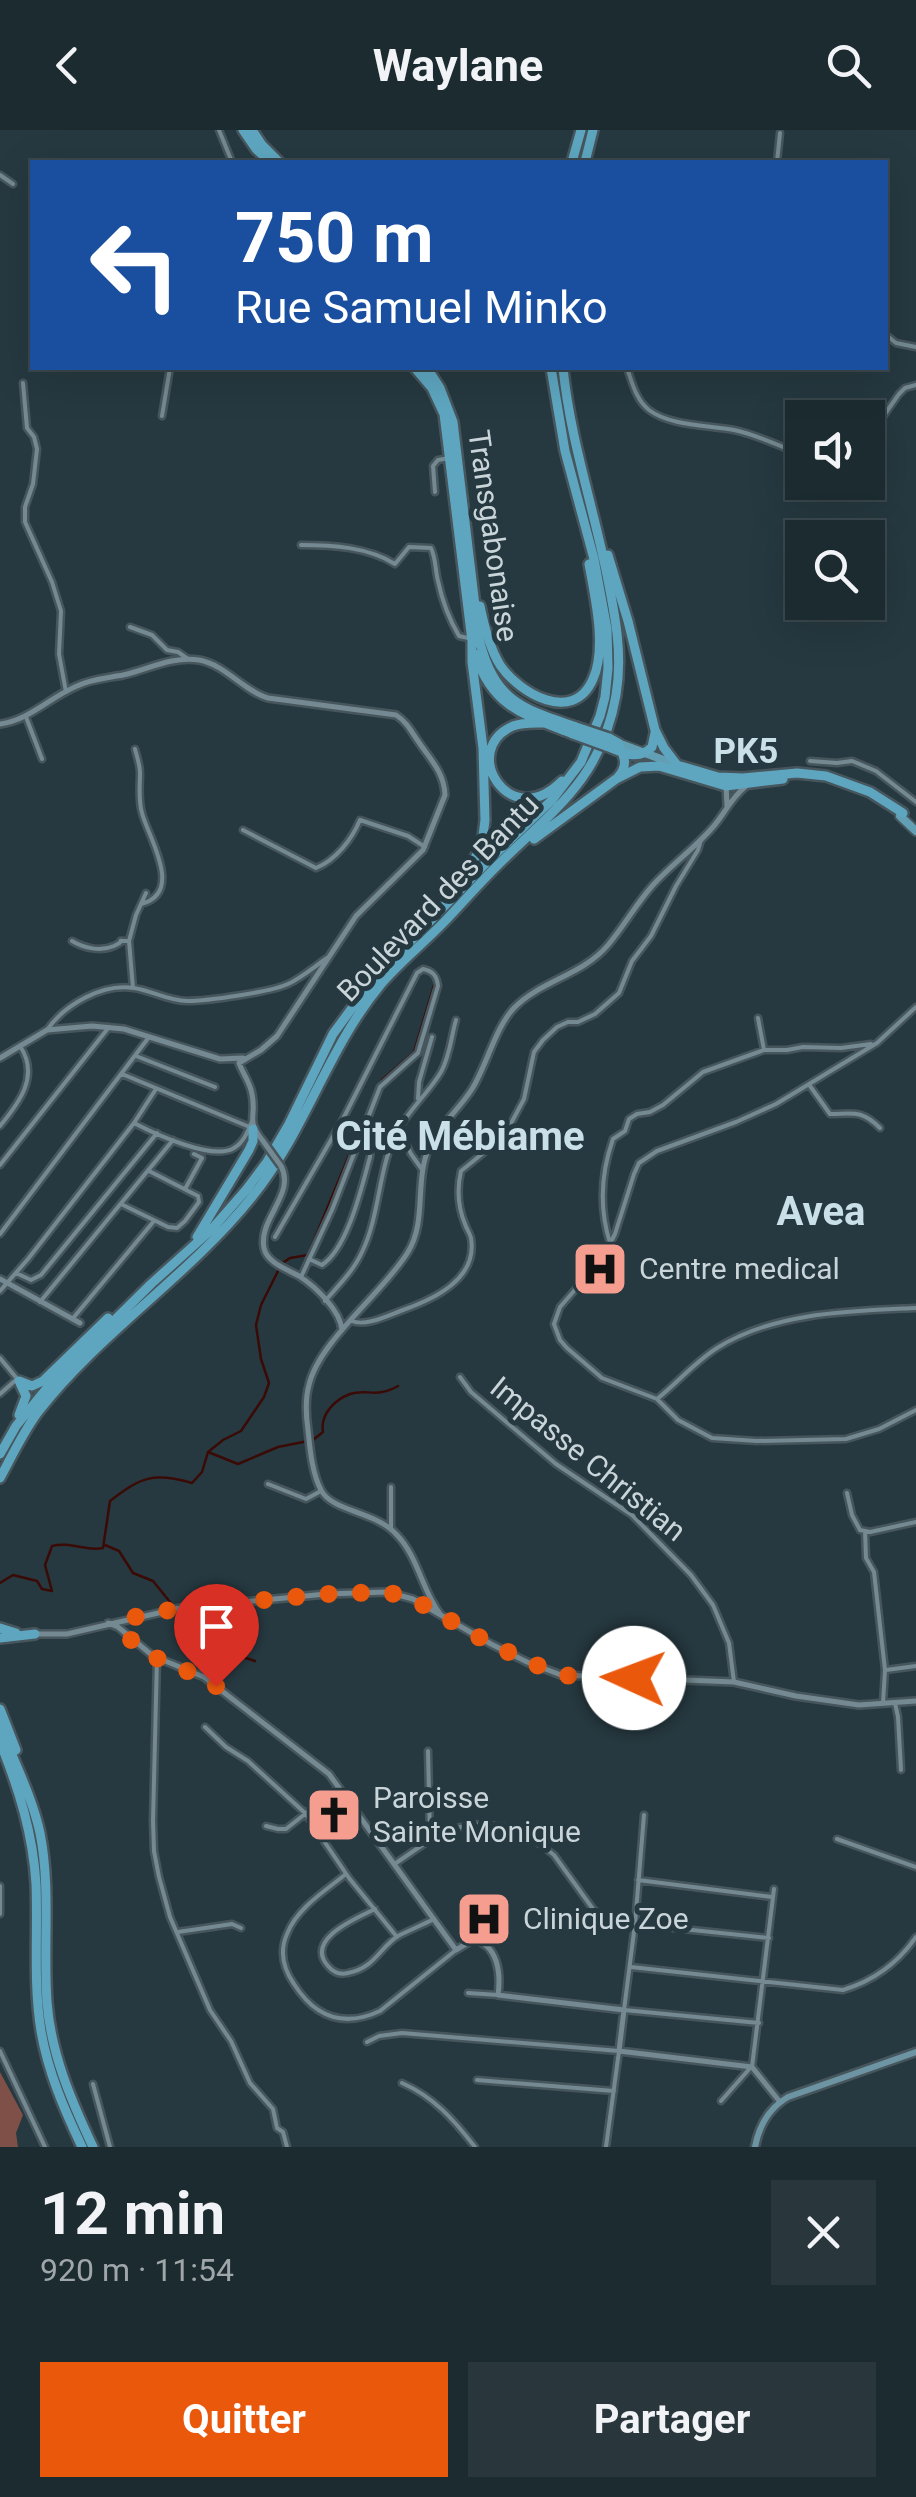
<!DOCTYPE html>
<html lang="fr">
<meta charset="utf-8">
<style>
:root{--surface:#1c2b30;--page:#29373c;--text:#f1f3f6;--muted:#a0a7ab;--line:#3a474c;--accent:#ea580c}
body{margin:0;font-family:Roboto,sans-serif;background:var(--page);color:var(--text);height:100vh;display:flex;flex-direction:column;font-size:38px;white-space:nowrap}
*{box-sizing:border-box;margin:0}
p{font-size:32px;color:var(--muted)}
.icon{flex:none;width:55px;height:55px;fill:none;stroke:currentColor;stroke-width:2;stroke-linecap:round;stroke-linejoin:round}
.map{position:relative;height:2017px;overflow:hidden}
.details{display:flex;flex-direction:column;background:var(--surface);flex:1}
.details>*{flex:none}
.top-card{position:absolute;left:30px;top:30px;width:858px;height:210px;border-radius:0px;box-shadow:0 10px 40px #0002,0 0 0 2px var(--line);background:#1a4fa0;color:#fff;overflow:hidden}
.tools{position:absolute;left:785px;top:270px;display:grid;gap:20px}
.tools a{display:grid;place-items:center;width:100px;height:100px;border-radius:0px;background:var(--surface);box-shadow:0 10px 40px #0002,0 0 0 2px var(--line);font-size:50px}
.pin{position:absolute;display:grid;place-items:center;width:85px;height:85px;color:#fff;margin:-102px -42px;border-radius:50% 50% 50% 0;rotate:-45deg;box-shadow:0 0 10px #0007}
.pin .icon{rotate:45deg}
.me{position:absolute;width:110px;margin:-55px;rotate:272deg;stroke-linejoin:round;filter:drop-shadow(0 0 8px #0008)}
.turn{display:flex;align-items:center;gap:35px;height:210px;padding:0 40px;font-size:45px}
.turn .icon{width:130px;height:130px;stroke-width:2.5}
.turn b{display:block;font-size:70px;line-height:85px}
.round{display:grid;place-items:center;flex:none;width:105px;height:105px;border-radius:0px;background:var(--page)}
.head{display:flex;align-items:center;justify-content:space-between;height:170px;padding:0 40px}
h1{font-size:60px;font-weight:700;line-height:75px}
.cta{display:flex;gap:20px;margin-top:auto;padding:20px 40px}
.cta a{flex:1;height:115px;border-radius:0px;background:var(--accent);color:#fff;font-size:40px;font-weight:700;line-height:115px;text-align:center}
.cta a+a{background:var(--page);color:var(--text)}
header{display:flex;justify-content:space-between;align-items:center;height:130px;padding:0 40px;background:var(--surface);font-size:45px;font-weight:700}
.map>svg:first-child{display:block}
.green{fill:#7f5048}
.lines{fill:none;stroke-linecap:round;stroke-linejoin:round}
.stream{stroke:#3a0b06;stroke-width:2.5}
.minor-casing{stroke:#46565c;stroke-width:9}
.tertiary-casing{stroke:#46565c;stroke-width:10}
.secondary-casing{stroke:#46565c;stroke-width:11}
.primary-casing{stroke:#46565c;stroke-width:12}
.trunk-casing{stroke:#46565c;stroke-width:14}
.minor{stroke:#748991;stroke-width:4}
.tertiary{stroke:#748991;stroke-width:5}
.secondary{stroke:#6c94a2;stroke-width:6}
.primary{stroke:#639fb4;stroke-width:8}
.trunk{stroke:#5ea6c0;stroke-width:9}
.tertiary-bridge-casing{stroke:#46565c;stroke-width:10;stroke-linecap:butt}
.trunk-bridge-casing{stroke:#46565c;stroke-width:14;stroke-linecap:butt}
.tertiary-bridge{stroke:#748991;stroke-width:5}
.trunk-bridge{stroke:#5ea6c0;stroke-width:9}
.route{stroke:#ea580c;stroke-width:18;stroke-dasharray:0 32.4}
.labels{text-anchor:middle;stroke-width:10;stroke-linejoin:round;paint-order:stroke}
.street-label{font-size:30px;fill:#cad5d9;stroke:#263940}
.poi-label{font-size:30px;fill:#cad5d9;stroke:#263940;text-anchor:start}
.quarter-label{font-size:35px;font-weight:bold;fill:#c9e0e9;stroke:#263940}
.district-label{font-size:40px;font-weight:bold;fill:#c9e0e9;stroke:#263940}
</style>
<header><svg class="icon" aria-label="back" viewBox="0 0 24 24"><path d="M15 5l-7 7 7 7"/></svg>Waylane<svg class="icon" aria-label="search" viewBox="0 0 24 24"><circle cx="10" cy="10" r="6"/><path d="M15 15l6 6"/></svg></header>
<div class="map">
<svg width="916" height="2017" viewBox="0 0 916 2017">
<rect width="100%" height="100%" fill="#263940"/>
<path class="green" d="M9,1624L36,1695L41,1740L43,1872L89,2017H85C65,1974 48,1931 42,1884C35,1831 43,1775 36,1721C32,1688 20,1656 9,1624Z
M0,1942L23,1985L16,2003L18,2017H0Z"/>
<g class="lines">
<path class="stream" d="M359,1001L382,950L414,922L435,852
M281,1134L290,1128L308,1125L357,1006
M208,1322L223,1310L241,1301L264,1267L269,1253L261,1229L256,1195L261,1175L279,1139
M105,1415L119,1421L133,1443L153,1451L183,1488L195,1492H215L230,1506L240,1526L255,1531
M0,1453L13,1445L37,1451L42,1459L52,1461L45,1435L52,1416C70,1411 87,1422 103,1418L110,1371C141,1347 153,1342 192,1353L202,1342L208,1322L238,1334L278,1317L313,1310L323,1302C320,1285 334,1270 350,1264C367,1258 375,1269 398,1256"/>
<g class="minor-casing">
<path id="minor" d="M219,0L232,32
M777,32L780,3
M0,45L13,54
M885,204L896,213L916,217
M627,238C632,252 636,270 649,280C670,296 708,295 734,300C758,305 780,316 802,325
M23,253L27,298L34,307L37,319L33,354L25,377V392L52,452L61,481L59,524L66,562
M162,286L170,238
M868,308L899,264L905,258L916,255
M435,362L433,336L438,330L449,328
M301,415C332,415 368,417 395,434L409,417L431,418C436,429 435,439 438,451C442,470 449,489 459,506L468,508
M130,497L152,505L167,520L178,522L188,529
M26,587L42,629
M135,619C137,627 140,635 140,643C140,657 138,669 142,683C148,707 185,763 141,774
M810,631L837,633L852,631L876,641L916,672
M243,700L316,738C336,730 352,709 360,690L408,706L425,717
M72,811C84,818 100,822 114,816C129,809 112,811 129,811
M133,858L129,811L136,785L146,763
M916,877L877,913L776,974L736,992L657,1021L639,1033L634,1044L615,1104L602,1129L560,1177L554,1194L560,1210L567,1218L602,1248L657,1269L678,1290L712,1308L757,1311L846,1309L879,1299L916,1280
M758,888L764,920
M47,900C65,874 103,853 134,858C153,861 169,871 187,871C207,871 271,862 288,854C301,848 314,837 327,828
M136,926L215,957
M122,944L252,998
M810,956L830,984C852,984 861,979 880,998
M418,969L419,952L432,907
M134,993C155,1004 213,1031 234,1018C244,1012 248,1001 252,991
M0,996C19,973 40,946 20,916
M399,999L411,1024L421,1038
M0,1035L109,897
M185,1059L202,1028L194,1024
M123,1075L168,1097L177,1098L185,1091L199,1072L198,1066L149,1041
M0,1104L149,907
M275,1107L343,989L417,843L423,839C433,841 437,846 438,856L418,923L380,957L332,1080L301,1147
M610,1113C599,1078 601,1043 613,1009L625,1001L629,989L637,984L650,982L663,975L703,942L764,920H787L803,917L841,918L871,914
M309,1129L322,1135C348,1118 362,1056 370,1027L371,1018L369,1014L343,989
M16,1143L31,1150L41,1145L157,1003
M0,1161L28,1129L134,993L156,959
M325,1171C339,1155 354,1140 362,1122C380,1085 378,1040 396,1004C408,980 428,964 441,942C450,926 451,907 456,890
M40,1172L173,1010
M74,1187L154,1091
M352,1191C365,1197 389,1185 403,1180C434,1169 478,1149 471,1108C469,1101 467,1100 465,1094C458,1077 457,1058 461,1041L487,1020L508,999L524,969L534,922L543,910L557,897L568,892H578L595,884L619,863L632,831L651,806L676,756L698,720L701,710
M0,1228L19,1251
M460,1247L471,1262L556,1334L632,1385L691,1445L713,1475L729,1513L734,1552
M0,1264L17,1249
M657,1269C677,1253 695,1232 717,1218C774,1182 851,1181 916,1178
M268,1354L306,1369L321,1361
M847,1363L852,1385L860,1400L870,1402L916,1392
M391,1398V1357
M865,1401L866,1428L874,1442L885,1540L883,1573
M157,1528L153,1691L154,1721L159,1747L170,1787L210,1880L231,1911L250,1953L273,1979L277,1998L283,2002L287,2017
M886,1540L916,1536
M895,1573L898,1587L901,1640
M205,1597L226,1617L248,1631L305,1683L349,1748L397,1807
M428,1621L430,1706
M644,1685L635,1794L624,1880L759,1893
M266,1696L278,1699H286L339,1657
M837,1709L916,1737
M396,1733L440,1703L471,1694L502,1696L529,1706L554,1725L593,1779L604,1788L635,1794L769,1808
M346,1744C325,1761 297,1778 287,1804C279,1822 283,1838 294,1854C315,1887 343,1898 380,1881L456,1820
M638,1750L772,1767
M0,1756V1784
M375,1779C357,1788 304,1809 328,1836C333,1842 340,1845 348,1843C375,1838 380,1817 398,1806C410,1800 422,1795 434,1789
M178,1802L232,1794L241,1798
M631,1837L843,1860C873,1851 898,1833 916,1807
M468,1863L498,1865
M367,1912L379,1906L402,1903L619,1921L606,2017
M0,1921L45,2017
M752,1937L774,1759
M477,1950L614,1961
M402,1953C434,1967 454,1990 475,2017
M93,1954L110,2017
M721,1971L751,1937"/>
</g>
<g class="tertiary-casing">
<path id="tertiary" d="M0,594C30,590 50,567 77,556C91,549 107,548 123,545C149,539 172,526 199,530C226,535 242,560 268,568L396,585C407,592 411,601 418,611C430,629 444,642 445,665L423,720L356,786L277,906L261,920L239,933C243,944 250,952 252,964C257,988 245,989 263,1011
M726,654L727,676
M0,928L47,900L92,896L124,899L220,929L243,928
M281,1036C296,1064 258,1089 264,1118C267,1133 287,1139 299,1146C316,1157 340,1180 342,1200
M0,1149L80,1193
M440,1484C422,1460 418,1427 397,1405C376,1381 332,1382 321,1360C312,1343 310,1319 308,1300C306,1286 305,1269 309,1255C319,1211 383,1163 408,1122C428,1089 413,1049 431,1013C442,993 460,978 472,959C487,935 495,898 514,878C540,851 583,845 608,815C624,796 636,774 653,755C672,734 695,718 713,697C726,682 730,669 746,656
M108,1493L118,1497L153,1526L204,1547L329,1644L456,1820L474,1809C498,1816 501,1843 498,1865L624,1880L619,1921L752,1937L780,1972
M35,1504H67L180,1478L326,1464L387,1462L413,1469L491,1514L527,1532L561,1545L734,1552L796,1566L859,1575L916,1571"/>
</g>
<g class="secondary-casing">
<path id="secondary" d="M755,2017C759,1996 769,1978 788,1967L916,1922"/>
</g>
<g class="primary-casing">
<path id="primary" d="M618,613L677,635
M900,686L916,701"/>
</g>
<g class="trunk-casing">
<path id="trunk" d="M243,0L256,19L270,32
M252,0L262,15L279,32
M572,32L581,0
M585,32L593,0
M415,238L432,258L444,284L472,511V532L483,618L485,690L483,706L476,726L455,760
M427,238L440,258L453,292L479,509C495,571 520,578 576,597
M608,425L628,491L655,600L664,618L677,635L718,647L743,648L797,643L826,646L870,662L903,683
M480,476C484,496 489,517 500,535C519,563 573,595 593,549C607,518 595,467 589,434
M475,524C493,578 525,585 573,604
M545,593C534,593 523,592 513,596C458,620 510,704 562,651
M609,608L618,613C624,626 629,635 618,647
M606,616C623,622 637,632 652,617L655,603
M534,709L616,649L640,637L659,636L726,656L783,649
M197,1107L249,1020L253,1011V999
M19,1251L32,1256L43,1251L108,1188
M19,1285L26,1266L20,1253
M0,1324L16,1296L51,1253L151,1154L211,1100L246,1060L267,1032L289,994L333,904L371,852L486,733L552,670L581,632L600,586L605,567L608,538L607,499L594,429L565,321L551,238
M0,1348C12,1326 23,1302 38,1282C100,1202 189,1146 252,1067C305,1002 327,919 381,854C401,831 425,812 446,790C465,770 483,749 503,730C558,677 602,645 616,565C623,524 615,485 607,445C593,376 570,308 563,238
M0,1498L16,1503
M0,1508L35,1504
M0,1579L16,1620
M0,1596C14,1632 32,1666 40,1703C51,1758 43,1816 47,1872C51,1924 71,1970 93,2017
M0,1612C19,1659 33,1704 36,1754C38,1803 33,1852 41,1901C48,1942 64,1979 82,2017"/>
</g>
<use href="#minor" class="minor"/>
<use href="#tertiary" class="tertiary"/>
<use href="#secondary" class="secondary"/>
<use href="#primary" class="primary"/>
<use href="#trunk" class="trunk"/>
<g class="tertiary-bridge-casing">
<path id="tertiary-bridge" d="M263,1011L281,1036"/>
</g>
<g class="trunk-bridge-casing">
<path id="trunk-bridge" d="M576,597L609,608
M573,604L606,616"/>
</g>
<use href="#tertiary-bridge" class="tertiary-bridge"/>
<use href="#trunk-bridge" class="trunk-bridge"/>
</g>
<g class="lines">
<path class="route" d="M216,1556C187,1535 140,1532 123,1498L130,1488L180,1478L326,1464L387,1462L413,1469L491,1514L552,1542L570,1546L634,1548"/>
</g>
<defs>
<g id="hospital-square" transform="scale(2.875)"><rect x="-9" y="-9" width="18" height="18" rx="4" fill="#f59d8e" stroke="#263940"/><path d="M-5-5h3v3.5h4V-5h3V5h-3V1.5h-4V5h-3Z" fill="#111"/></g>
<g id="church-square" transform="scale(2.875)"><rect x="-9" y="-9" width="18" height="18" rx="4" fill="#f59d8e" stroke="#263940"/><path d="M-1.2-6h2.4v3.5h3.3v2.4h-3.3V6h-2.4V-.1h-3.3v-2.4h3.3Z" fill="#111"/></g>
</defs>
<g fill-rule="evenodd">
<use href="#hospital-square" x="600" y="1139"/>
<use href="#church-square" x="334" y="1685"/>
<use href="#hospital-square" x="484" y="1789"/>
</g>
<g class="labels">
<g class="street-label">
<text transform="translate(493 406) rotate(82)" y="10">Transgabonaise</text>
<text transform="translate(438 768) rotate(-46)" y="10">Boulevard des Bantu</text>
<text transform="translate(588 1329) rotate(39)" y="10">Impasse Christian</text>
</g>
<g class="poi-label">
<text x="639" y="1149">Centre medical</text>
<text x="373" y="1678">Paroisse<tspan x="373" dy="34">Sainte Monique</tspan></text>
<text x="523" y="1799">Clinique Zoe</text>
</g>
<g class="quarter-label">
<text x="746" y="633">PK5</text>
</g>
<g class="district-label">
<text x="460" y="1020">Cité Mébiame</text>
<text x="821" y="1095">Avea</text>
</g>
</g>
</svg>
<div class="tools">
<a><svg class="icon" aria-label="sound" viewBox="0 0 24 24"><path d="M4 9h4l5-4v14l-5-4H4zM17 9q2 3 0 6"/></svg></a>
<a><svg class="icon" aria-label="search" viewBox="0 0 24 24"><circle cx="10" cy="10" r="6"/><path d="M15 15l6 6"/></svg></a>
</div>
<div class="pin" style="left:216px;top:1556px;background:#d93025"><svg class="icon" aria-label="arrive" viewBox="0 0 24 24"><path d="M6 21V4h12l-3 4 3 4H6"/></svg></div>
<svg class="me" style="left:634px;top:1548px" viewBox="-20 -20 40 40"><circle r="19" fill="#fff"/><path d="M0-13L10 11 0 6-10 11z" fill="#ea580c"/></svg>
<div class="top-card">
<div class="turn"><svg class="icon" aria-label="left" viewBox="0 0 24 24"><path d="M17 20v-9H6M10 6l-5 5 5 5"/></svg><div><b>750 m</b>Rue Samuel Minko</div></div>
</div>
</div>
<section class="details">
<div class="head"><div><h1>12 min</h1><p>920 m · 11:54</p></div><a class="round"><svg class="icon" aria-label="close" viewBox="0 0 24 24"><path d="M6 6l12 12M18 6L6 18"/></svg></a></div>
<div class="cta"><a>Quitter</a><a>Partager</a></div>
</section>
